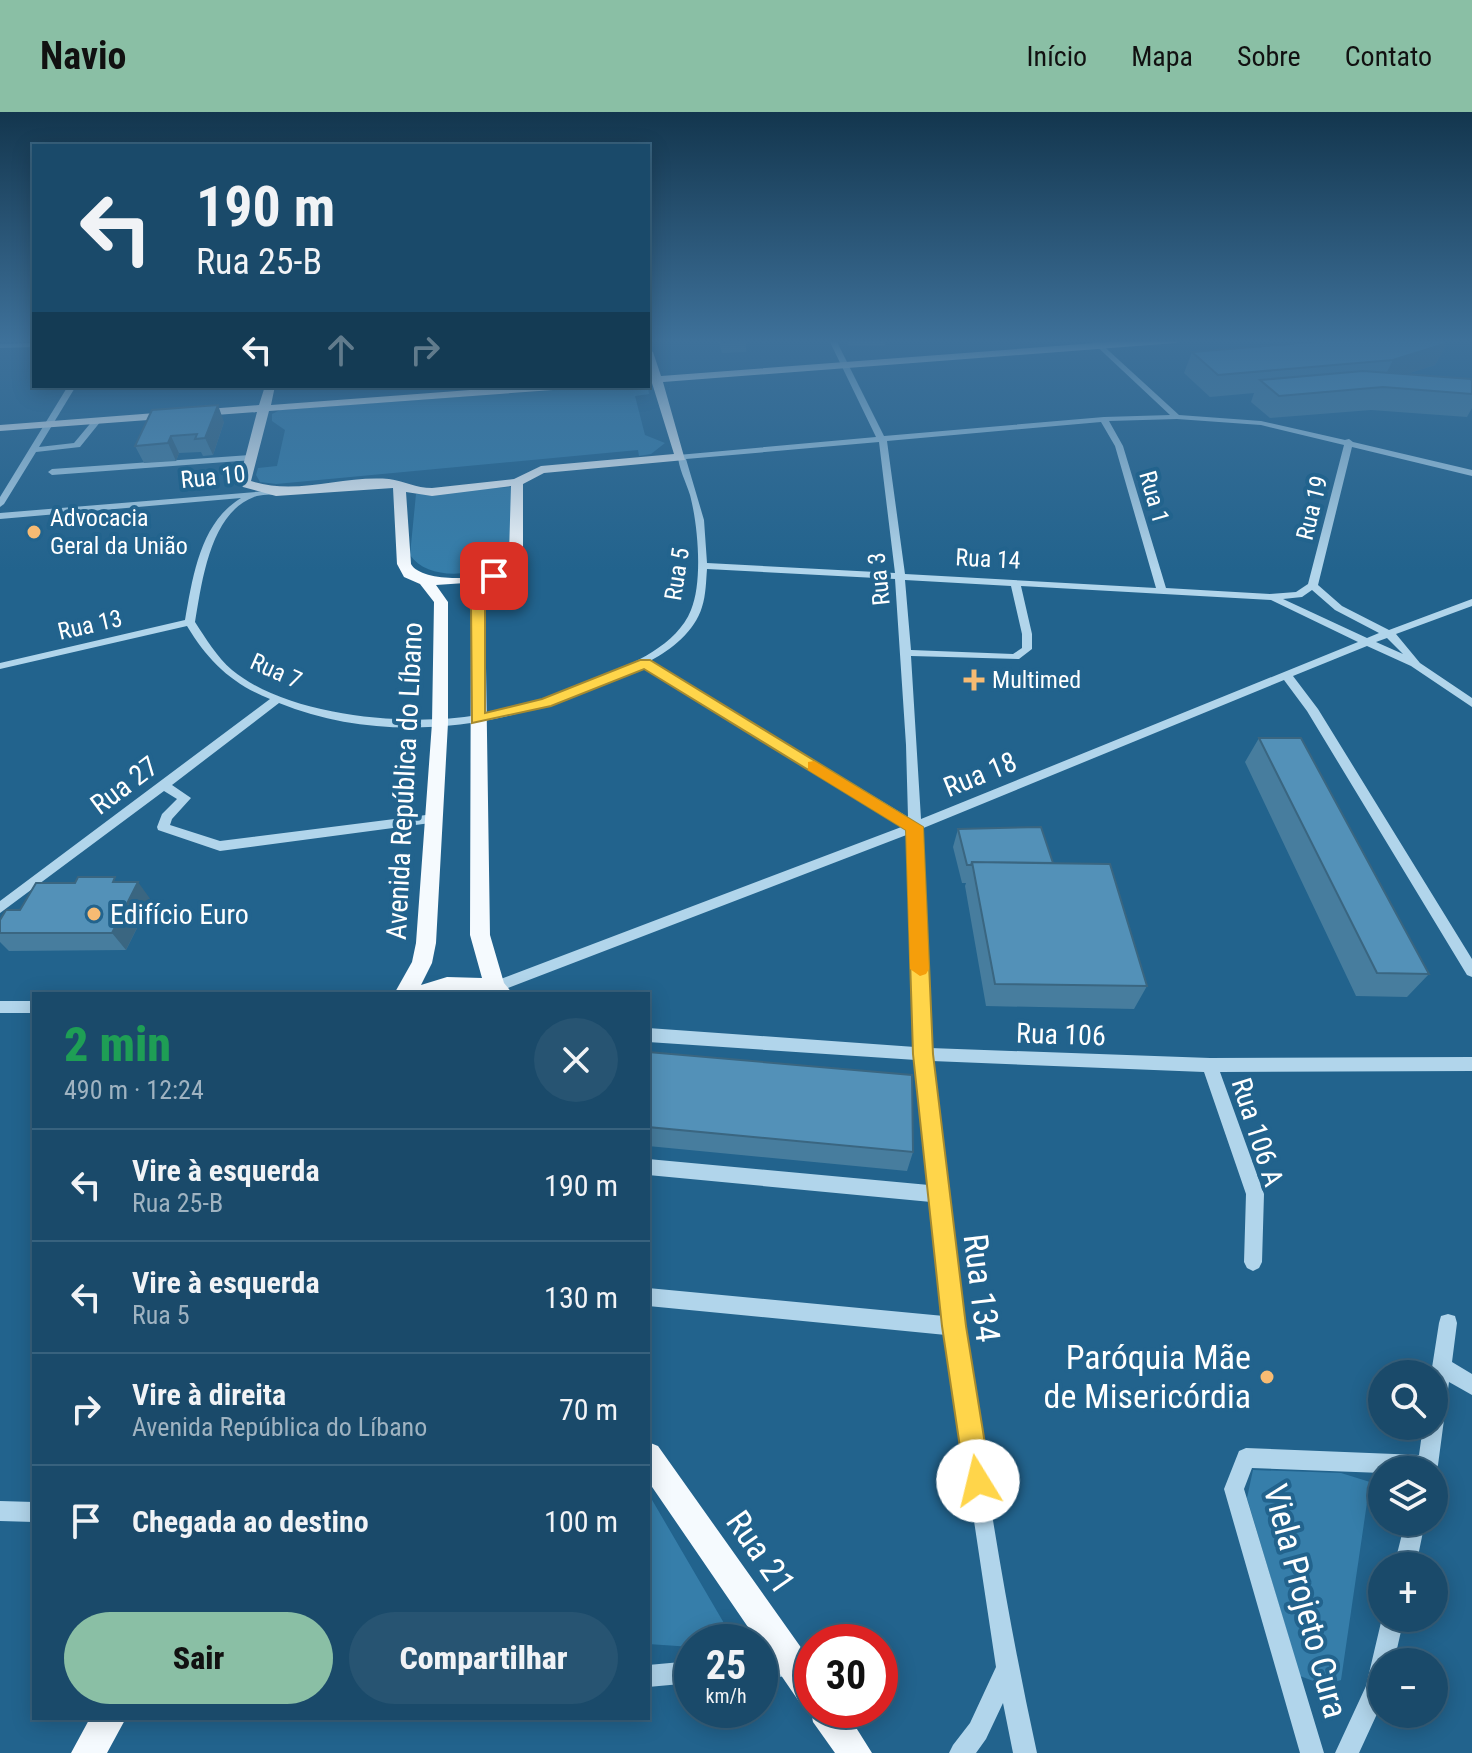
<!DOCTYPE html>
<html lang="pt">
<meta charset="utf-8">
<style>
:root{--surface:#1a4a6a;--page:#275472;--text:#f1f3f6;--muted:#9fb3c1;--line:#38627e;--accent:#8abfa5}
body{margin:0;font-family:"Roboto Condensed",sans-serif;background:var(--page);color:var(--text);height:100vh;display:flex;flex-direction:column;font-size:30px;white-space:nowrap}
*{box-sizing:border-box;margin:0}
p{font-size:26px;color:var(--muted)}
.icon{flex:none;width:44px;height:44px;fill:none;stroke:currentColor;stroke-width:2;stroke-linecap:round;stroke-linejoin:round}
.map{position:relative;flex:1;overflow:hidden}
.sheet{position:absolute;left:32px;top:880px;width:618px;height:728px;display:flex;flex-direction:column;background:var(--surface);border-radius:0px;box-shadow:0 4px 20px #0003,0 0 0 2px var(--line)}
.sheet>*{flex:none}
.top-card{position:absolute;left:32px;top:32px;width:618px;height:244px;border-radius:0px;box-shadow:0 4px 20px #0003,0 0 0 2px var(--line);background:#1a4a6a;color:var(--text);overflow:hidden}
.tools{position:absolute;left:1368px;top:1248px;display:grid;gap:16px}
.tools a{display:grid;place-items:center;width:80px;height:80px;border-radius:50%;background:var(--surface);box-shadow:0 4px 20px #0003,0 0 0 2px var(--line);font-size:40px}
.speed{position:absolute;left:674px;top:1512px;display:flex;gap:16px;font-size:40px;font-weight:700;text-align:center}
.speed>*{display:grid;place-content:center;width:104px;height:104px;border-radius:50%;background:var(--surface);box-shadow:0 4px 20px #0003,0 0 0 2px var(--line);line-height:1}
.speed small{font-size:20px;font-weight:400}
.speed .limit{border:12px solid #d22;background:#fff;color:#111}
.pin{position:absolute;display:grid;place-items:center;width:68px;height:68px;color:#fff;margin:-34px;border-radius:16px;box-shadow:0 4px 12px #0006}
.me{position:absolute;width:88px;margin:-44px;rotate:351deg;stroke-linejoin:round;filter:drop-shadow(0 0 6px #0008)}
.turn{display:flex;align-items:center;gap:28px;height:168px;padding:0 32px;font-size:36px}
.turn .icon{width:104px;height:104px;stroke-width:2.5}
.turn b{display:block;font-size:56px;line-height:68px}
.lanes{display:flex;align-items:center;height:76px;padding:0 32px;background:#0003;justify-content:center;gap:40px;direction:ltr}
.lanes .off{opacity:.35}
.round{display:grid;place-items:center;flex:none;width:84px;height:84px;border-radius:42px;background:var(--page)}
.head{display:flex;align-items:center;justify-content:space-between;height:136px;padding:0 32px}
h1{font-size:48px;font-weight:800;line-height:60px;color:#1e9e55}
.cta{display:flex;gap:16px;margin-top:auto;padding:16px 32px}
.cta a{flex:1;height:92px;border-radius:48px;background:var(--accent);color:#111;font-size:32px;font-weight:800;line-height:92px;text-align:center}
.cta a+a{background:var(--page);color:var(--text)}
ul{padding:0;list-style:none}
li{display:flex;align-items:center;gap:24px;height:112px;padding:0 32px;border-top:2px solid var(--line)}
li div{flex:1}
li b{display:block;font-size:30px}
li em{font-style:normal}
header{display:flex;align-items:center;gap:48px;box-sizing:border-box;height:112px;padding:0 40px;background:var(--accent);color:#111}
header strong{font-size:38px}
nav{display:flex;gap:44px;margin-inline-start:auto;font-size:28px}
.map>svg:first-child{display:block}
.green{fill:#367eaa}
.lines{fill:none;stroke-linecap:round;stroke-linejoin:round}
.minor{fill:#b1d5eb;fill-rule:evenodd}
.major{fill:#f5fafe;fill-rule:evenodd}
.wall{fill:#477d9e}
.shaded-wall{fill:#3a6681}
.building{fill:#5391b8;stroke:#3a6681;stroke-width:2}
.route{fill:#ffd54a;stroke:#a68a30;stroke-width:2}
.slow{fill:#f59e0b}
.poi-dot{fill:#f7bb73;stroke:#22638d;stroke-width:3}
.labels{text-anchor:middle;stroke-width:8;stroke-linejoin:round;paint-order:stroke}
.far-street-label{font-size:24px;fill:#fff;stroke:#22638d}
.far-poi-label{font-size:24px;fill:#fff;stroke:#22638d;text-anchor:start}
.street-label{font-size:28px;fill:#fff;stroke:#22638d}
.poi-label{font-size:28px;fill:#fff;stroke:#22638d;text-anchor:start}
.near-street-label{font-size:34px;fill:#fff;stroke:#22638d}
.near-poi-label{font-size:34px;fill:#fff;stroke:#22638d;text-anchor:end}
</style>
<header>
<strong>Navio</strong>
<nav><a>Início</a><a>Mapa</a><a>Sobre</a><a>Contato</a></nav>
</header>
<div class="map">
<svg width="1472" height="1641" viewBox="0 0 1472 1641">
<rect width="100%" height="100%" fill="#22638d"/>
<path class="green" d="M611,274L648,276L649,282L635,284L645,323L665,331L651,342L639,344L638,338L276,372L260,370L256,363L258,356L277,354L285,318L272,309V302L280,298Z
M511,375L512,434L507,445C483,464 429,471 410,443L416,382Z
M1253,1358L1341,1361L1370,1370L1341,1568L1324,1573L1300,1564L1247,1386Z
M648,1381L735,1530H692V1535L648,1532Z"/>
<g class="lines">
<path class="minor" d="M829,228H836L884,324L1104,305L1170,303L1090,228H1097L1179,303L1261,309L1345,328L1349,327L1353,330L1472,358V364L1352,335L1318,473L1342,494L1389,518L1472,487V494L1396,522L1420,551L1472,586V595L1411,554L1367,534L1293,564L1318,597L1472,847V865L1467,863L1307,599L1284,568L921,717L930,936L1210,946L1472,945V959L1220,960L1264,1082L1262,1150L1259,1156L1253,1159L1247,1156L1244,1150L1246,1082L1204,960L932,949C959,1181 987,1413 1037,1641H1013L1003,1591L986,1627L976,1641H949L953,1633L970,1611L996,1555L946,1223L648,1194V1176L944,1204L931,1090L648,1063V1047L929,1073L916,948L648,930V916L915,935L909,722L500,879L495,881L490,879L488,875L490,871L904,714L642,554C532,611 398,639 279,591L172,673L191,686L172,707L170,713L220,729L434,702L440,707L438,710L220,739L158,718L157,715L162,702L177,687L164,679L0,801V789L270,587C232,572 208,549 187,514L0,557V551L185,508C193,464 200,411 241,386L0,407V401L279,378V382C272,383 261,382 254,385C210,401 202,470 195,510C206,527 217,545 232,558C289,605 408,615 478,603C520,596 562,582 600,565C633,552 677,533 691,498C703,469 698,413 690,383C686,370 678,355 678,343L876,325ZM1177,307L1261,313L1344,333L1308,472L1296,480L1270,482L1166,476L1123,334L1109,309ZM1101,310L1115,334L1156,476L905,462L887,329ZM879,330L895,461L707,451L704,408L686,347ZM707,457L895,467L906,633L908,705L650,549C671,538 695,519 702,495C706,483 706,469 707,457ZM905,468L1011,474L1022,522V536L1013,542L911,538ZM1021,474L1271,488L1358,530L921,707L911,544L1019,547L1032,537V522ZM1312,478L1335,498L1379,521L1367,526L1283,487L1302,485ZM1387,526L1403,542L1376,530Z
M34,231V235L0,236V232Z
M68,274H76L39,335L74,331L94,307L101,309L80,335L36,340L4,392L0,395V385Z
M250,343L254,346L253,348L52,363L48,360L52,357Z
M0,889H34V901H0Z
M1448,1202L1455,1204L1457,1211L1452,1250L1472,1262V1283L1449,1270L1438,1353L1434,1365V1358H1382V1361L1252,1356L1244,1377L1324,1641H1300L1224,1377L1239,1339L1246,1336L1419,1343L1423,1314H1434V1262H1431L1439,1211L1441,1204Z
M0,1389L34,1390V1410L0,1409Z
M1405,1410H1425L1416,1454H1394Z
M1382,1506H1404L1394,1550H1382V1591L1359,1641H1335L1366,1574Z
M792,1542L800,1545L803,1553L800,1561L792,1564L760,1566V1544Z
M692,1549V1571L648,1575V1553Z"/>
<path class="major" d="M1135,228H1181L1176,231L663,270L685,348L544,361L523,372V443L488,478L485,489L490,823L504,871L513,882H394L412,850L416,831L432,611L434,490L420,472L404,465L397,452L393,376L276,384L243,375L239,369L257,300L0,319V313L259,293L265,274H275L271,293L523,274H572L567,277L269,299L251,369C297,384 342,363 389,367C404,369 416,376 432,376L514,367L541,354L674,342L652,271H648V237L653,240L661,264ZM511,374L509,442C504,447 497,457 490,460C474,469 420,469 411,452L406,380L432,384ZM480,470L471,489L470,823L482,866L447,865L421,873L432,851L436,831L448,611V490L436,473Z
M648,1330L658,1334L812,1551V1598H845L872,1641H835L813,1610L810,1594L800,1591L648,1369Z
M90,1606H126L107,1641H71Z"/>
</g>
<path class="wall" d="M718,228H746V240L722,241Z
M846,228H885V234H849Z
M1447,231L1435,253L1406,262L1472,269V296L1467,305L1371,298L1270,306L1251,290L1254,281L1210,285L1184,261L1192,240Z
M224,310L213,343L203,344L201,340L179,341L176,349L144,351L135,334Z
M1259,626L1429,862L1407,885L1356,884L1245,650Z
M958,717L1053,751L1147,874L1134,897L986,894L965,774L966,771H962L953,735Z
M120,770L151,788L126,838L9,839L0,830V808Z
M648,940L913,1040L907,1059L648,1034Z"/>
<path class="shaded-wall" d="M1447,231L1435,253L1382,270L1393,248Z
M218,293L224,310L213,343L205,326Z
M171,324L179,341L176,349L168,331Z
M138,770L151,788L126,838L112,821Z"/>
<path class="building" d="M721,228H746V229L722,230Z
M1338,228H1438L1447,231L1393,248L1218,263L1192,240Z
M1363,259L1471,267L1472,269V282L1383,275L1279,284L1260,268Z
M218,293L205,326L195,327L197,322L171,324L168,331L135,334L152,298Z
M1259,626H1301L1429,862L1377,861Z
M1041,715L1053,751L972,750L971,753H967L958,717Z
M972,750L1110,752L1147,874L995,872Z
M78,765H115L113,770H138L112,821H0V808L6,798H20L36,771H75Z
M648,940L912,963L913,1040L648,1015Z"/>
<linearGradient id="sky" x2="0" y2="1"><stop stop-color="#13364e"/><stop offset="0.5" stop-color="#3e719a"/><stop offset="1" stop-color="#3e719a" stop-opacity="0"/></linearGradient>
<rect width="1472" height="458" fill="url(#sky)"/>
<path class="route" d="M489,461L500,464L488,478L485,489V601L542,587L640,548H650L923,715L933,942L966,1214L991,1369L988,1379L978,1383L969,1379L965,1369L942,1214L913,942L906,718L644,557L551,594L472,611L471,489L475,477Z"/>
<path class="slow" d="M814,649L923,715L929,857L926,862L920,864L910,857L906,718L808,658V650Z"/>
<g class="poi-dot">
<circle cx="34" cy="420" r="8"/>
<path d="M970 556h8v8h8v8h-8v8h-8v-8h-8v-8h8z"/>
<circle cx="94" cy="802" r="8"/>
<circle cx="1267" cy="1265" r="8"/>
</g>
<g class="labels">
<g class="far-street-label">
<text transform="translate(213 365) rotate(-6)" y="8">Rua 10</text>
<text transform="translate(1154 385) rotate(74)" y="8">Rua 1</text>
<text transform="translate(1312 396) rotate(-76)" y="8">Rua 19</text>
<text transform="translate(988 447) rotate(3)" y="8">Rua 14</text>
<text transform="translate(677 462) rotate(-81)" y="8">Rua 5</text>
<text transform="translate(879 467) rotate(-96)" y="8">Rua 3</text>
<text transform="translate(90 513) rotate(-13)" y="8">Rua 13</text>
<text transform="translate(276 559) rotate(24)" y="8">Rua 7</text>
</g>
<g class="far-poi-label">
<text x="50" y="414">Advocacia<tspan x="50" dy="28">Geral da União</tspan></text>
<text x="992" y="576">Multimed</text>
</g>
<g class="street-label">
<text transform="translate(980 662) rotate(-22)" y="10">Rua 18</text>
<text transform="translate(404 669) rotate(-87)" y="10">Avenida República do Líbano</text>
<text transform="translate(124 673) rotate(-37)" y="10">Rua 27</text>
<text transform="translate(1061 922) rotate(2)" y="10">Rua 106</text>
<text transform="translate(1258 1020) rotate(72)" y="10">Rua 106 A</text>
</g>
<g class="poi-label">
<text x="110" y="812">Edifício Euro</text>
</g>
<g class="near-street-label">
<text transform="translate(982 1176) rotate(83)" y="12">Rua 134</text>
<text transform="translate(761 1440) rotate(55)" y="12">Rua 21</text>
<text transform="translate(1306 1489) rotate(75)" y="12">Viela Projeto Cura</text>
</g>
<g class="near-poi-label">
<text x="1251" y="1257">Paróquia Mãe<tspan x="1251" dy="39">de Misericórdia</tspan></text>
</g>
</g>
</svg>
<div class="tools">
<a><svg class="icon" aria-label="search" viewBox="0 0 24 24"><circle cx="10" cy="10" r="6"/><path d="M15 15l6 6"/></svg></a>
<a><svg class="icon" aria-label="layers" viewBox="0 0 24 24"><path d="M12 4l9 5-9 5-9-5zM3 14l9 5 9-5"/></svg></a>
<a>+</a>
<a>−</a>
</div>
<div class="speed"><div>25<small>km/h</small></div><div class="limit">30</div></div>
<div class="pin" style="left:494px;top:464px;background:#d93025"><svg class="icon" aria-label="arrive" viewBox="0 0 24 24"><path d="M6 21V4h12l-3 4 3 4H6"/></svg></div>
<svg class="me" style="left:978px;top:1369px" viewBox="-20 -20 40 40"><circle r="19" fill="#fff"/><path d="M0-13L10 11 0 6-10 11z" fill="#ffd54a"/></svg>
<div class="top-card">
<div class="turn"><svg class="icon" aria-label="left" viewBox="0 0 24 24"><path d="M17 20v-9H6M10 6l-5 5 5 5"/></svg><div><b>190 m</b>Rua 25-B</div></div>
<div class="lanes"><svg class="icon" aria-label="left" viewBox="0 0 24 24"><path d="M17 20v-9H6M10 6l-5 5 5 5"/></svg><svg class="icon off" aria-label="ahead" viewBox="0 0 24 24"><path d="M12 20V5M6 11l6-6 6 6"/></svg><svg class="icon off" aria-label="right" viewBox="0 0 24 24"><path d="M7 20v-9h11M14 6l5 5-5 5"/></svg></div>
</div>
<section class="sheet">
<div class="head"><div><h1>2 min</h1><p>490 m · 12:24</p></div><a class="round"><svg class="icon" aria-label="close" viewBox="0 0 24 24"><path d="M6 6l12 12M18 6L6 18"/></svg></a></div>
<ul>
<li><svg class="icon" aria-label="left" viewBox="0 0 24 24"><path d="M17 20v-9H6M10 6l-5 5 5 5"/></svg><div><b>Vire à esquerda</b><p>Rua 25-B</p></div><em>190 m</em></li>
<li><svg class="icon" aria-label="left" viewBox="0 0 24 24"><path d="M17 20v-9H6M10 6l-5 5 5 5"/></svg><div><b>Vire à esquerda</b><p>Rua 5</p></div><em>130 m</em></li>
<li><svg class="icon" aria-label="right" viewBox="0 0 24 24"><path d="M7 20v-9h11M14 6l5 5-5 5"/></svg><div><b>Vire à direita</b><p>Avenida República do Líbano</p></div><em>70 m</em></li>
<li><svg class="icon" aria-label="arrive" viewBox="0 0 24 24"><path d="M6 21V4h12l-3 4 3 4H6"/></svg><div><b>Chegada ao destino</b></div><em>100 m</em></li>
</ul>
<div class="cta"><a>Sair</a><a>Compartilhar</a></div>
</section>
</div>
